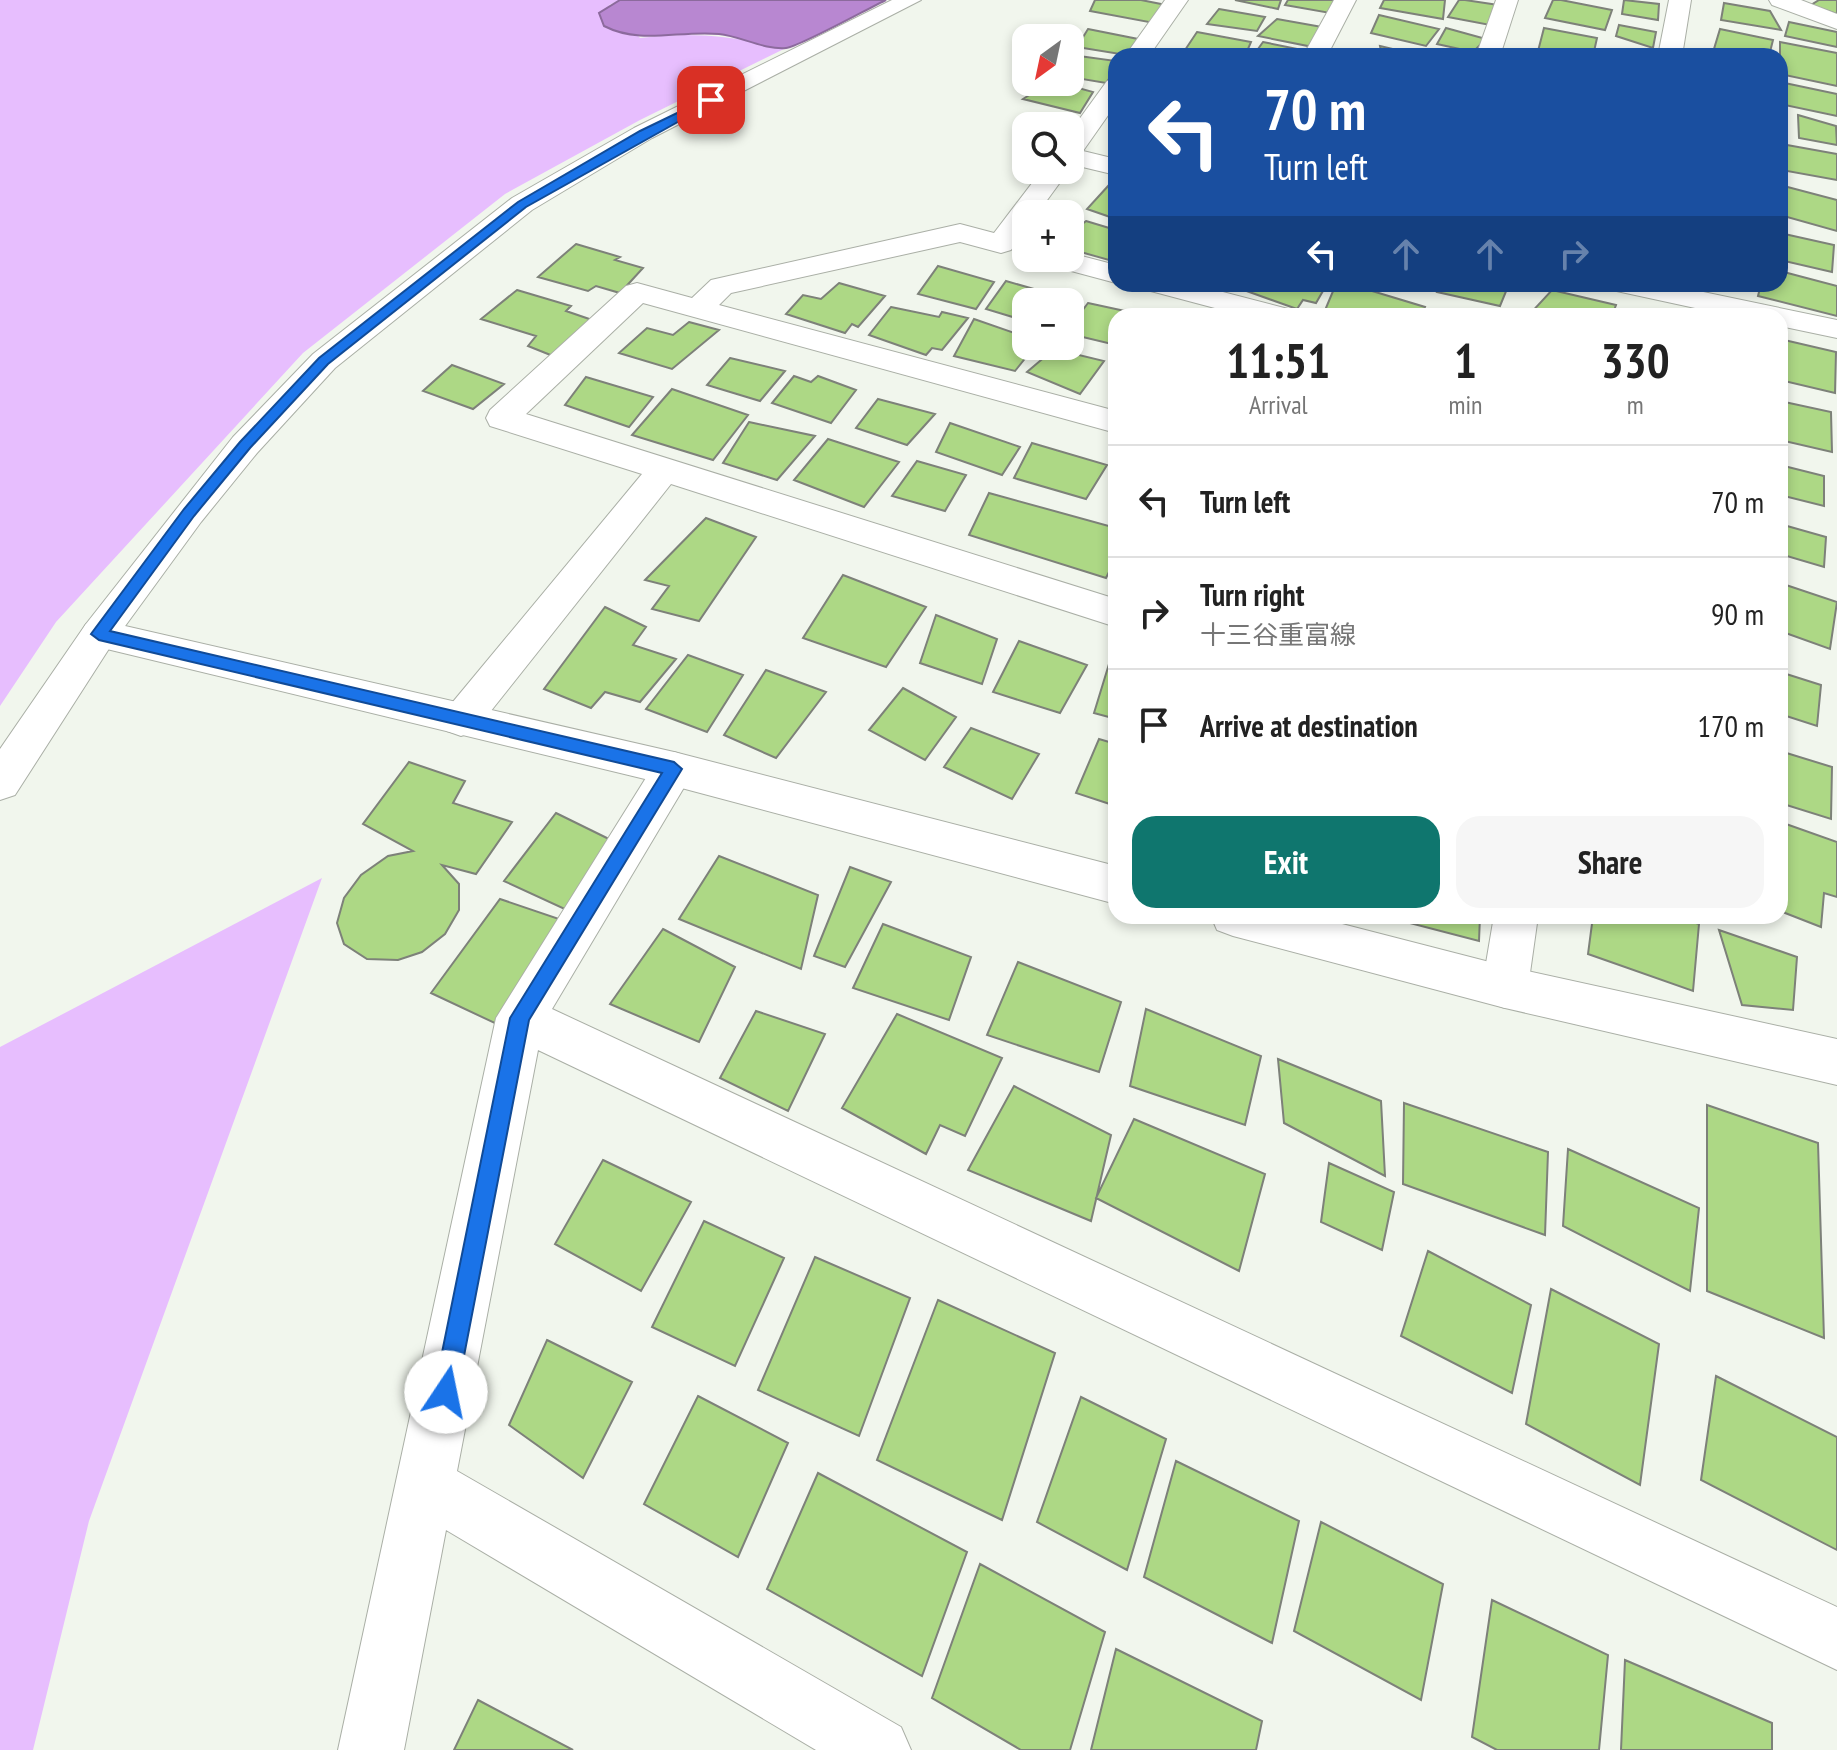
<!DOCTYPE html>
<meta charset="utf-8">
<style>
:root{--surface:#fff;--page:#f6f6f6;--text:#222;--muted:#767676;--line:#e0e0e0;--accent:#0f766e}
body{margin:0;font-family:"PT Sans Narrow","Noto Sans JP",sans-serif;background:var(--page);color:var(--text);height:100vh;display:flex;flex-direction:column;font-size:30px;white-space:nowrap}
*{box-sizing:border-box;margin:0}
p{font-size:26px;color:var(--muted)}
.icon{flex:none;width:44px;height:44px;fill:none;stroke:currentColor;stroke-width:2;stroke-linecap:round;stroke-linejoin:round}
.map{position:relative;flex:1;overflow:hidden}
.sheet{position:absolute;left:1108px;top:308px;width:680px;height:616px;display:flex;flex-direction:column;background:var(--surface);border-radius:24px;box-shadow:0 4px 12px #0003}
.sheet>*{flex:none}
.guide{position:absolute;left:1108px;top:48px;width:680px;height:244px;border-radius:24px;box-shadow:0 4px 12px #0003;background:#1a4fa0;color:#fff;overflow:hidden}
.needle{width:52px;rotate:213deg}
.tools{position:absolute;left:1012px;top:24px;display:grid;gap:16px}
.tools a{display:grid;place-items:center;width:72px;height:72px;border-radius:16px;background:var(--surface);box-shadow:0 4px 12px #0003;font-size:40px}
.pin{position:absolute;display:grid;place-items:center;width:68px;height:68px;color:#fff;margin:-34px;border-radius:16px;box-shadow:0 4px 12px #0006}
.me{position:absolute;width:88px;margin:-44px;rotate:11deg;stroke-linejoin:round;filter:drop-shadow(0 0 6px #0008)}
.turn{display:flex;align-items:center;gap:28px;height:168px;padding:0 24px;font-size:36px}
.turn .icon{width:104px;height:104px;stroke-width:2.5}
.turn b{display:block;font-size:56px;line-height:68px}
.lanes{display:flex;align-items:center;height:76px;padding:0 24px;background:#0003;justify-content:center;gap:40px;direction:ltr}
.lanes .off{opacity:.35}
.eta{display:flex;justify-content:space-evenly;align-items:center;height:136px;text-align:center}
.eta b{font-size:48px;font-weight:700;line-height:56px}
.cta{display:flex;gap:16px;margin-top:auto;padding:16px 24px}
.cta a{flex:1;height:92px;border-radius:24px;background:var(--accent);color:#fff;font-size:32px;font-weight:700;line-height:92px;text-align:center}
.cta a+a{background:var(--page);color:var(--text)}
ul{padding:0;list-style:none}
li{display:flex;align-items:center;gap:24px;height:112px;padding:0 24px;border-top:2px solid var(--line)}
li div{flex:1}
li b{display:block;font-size:30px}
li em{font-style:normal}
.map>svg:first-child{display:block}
.green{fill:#e7befe}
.water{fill:#b887d1;stroke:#8c6a9d;stroke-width:2}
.building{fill:#add885;stroke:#7d8179;stroke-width:2}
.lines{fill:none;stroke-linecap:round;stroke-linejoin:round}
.minor-casing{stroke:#aaafa6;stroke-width:2}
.tertiary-casing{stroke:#aaafa6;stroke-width:2}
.secondary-casing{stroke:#aaafa6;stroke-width:2}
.minor{fill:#fff;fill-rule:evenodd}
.tertiary{fill:#fff;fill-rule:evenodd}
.secondary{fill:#fff;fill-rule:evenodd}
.route{fill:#1a73e8;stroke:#114b97;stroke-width:2}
</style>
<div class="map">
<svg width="1837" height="1750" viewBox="0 0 1837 1750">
<rect width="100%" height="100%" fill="#f1f6ed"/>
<path class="green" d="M0,0H620L609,5L640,38C695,31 733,37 786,48L640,120L505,194L303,353L56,622L0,706Z
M322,878L89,1521L33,1750H0V1047Z"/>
<path class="water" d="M620,0H886C869,8 799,47 786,48C765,50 740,36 719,34C679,30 641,45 604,26L599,13Z"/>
<path class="building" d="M1095,0H1141L1166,5L1154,23L1090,11Z
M1235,0H1281L1278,9Z
M1288,0H1337L1330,13L1285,5Z
M1384,0H1445L1443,19L1380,8Z
M1459,0H1465L1505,6L1490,25L1448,17Z
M1553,0H1561L1612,10L1605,30L1545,18Z
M1624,0L1659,4L1658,20L1622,14Z
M1819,0H1837V14L1811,5Z
M1724,3L1770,11L1781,30L1721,20Z
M1219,9L1265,17L1257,31L1207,24Z
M1379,15L1439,29L1426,46L1371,33Z
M1277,19L1322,27L1313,47L1258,36Z
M1789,22L1837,32V47L1785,36Z
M1619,25L1656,32L1653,48L1616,36Z
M1446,28L1486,39L1473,52L1437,44Z
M1544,28L1597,38L1593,56L1538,51Z
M1088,29L1138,39L1126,55L1077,47Z
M1720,29L1773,40L1769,56L1714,49Z
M1197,32L1251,42L1245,56L1183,53Z
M1263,42L1302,50L1299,56H1253Z
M1780,42L1837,53V86L1780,74Z
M1380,46L1418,55V56H1382Z
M1079,56L1116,61V69L1106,83L1070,77V63Z
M1050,82H1057L1093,92L1080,113L1023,99Z
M1780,82L1837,94V116L1780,104Z
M1798,115L1836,126L1837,145L1799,138Z
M1787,145L1837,154V180L1787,171Z
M1109,185L1116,187V219L1087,209Z
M1780,185L1837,200V231L1780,215Z
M1086,221L1116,230V262L1070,249V234Z
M1780,233L1834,245L1832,272L1780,260Z
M576,244L620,257L615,260L643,268L620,293L596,286L588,291L538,277Z
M938,266L994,282L976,309L918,294Z
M1780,271L1837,286V316L1758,296L1761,284H1780Z
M1006,281L1076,301L1070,310V302H1026V321L986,309Z
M839,283L885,296L858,327L852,324L845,333L786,314L803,295L821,299Z
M1227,284H1327L1316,303L1303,300L1297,309Z
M1336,284H1349L1425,307L1421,316L1323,315Z
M1441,284H1509L1500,306L1437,292Z
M517,290L571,306L566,311L598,322L558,358L528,346L536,336L481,319Z
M1552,290L1616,305L1612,316H1528Z
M1088,303L1148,316H1116V345L1070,334V327Z
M891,307L939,317L942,312L968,318L942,350L932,348L926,355L869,335Z
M974,319L1026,337V346H1035L1015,371L954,356Z
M689,322L719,330L672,369L619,353L647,328L673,335Z
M1780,339L1836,352L1835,393L1780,380Z
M1054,349L1104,361L1080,394L1027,372Z
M730,358L785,371L760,401L707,385Z
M452,365L504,384L473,409L423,391Z
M794,376L811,382L818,376L856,390L831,423L772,403Z
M586,377L653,397L629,427L565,405Z
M672,389L748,415L713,460L632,435Z
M878,399L935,414L907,445L856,428Z
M1780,401L1831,412L1832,452L1780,440Z
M749,422L815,436L777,480L723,463Z
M950,423L1020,447L1002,475L936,452Z
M828,439L899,462L864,507L794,480Z
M1032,443L1107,465L1086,499L1014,478Z
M917,461L966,475L945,511L892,496Z
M1780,465L1824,476V506L1780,495Z
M989,493L1116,528V558L1106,578L969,535Z
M706,518L756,537L699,621L652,609L669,586L645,580Z
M1780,524L1826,537L1824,567L1780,554Z
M843,575L926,607L886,667L803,638Z
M1780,583L1837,602L1830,649L1780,631Z
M605,607L646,627L633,645L676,659L640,702L605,692L591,708L544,689Z
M936,615L997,639L982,684L920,663Z
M1019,641L1087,665L1060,713L993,692Z
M688,655L743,675L707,732L646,709Z
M1109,664L1116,666V719L1094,713Z
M766,670L826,692L776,758L724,735Z
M1780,672L1821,685L1817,726L1780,714Z
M903,688L956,717L925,760L869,730Z
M971,728L1039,754L1012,799L944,767Z
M1099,739L1116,744V806L1076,793Z
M1780,751L1832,767L1831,819L1780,803Z
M409,762L465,781L453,803L512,822L476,874L442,865L459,884V910L445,934L422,952L398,960L367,959L344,944L337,923L344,898L361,875L388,856L413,851L363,824Z
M556,813L615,842L569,911L504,881Z
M1786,824L1837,842V897L1824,893L1821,927L1780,911V836L1785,837Z
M719,856L818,895L801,969L679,919Z
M850,867L891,882L845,967L814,956Z
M500,899L559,919L499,1025L431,993Z
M1383,916H1480L1479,941Z
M1593,916H1675L1699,924L1693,991L1588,954Z
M883,924L971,957L949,1020L853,988Z
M663,929L735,967L699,1042L610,1004Z
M1719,930L1797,957L1793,1010L1742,1005Z
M1018,962L1121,1002L1099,1072L987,1035Z
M1146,1009L1261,1056L1245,1125L1130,1086Z
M756,1011L825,1034L788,1111L720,1078Z
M897,1014L1002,1058L965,1136L940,1125L926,1154L842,1108Z
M1278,1059L1381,1101L1385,1176L1284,1123Z
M1014,1086L1111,1135L1091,1221L968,1170Z
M1404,1103L1548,1152L1545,1235L1403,1184Z
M1707,1105L1818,1143L1824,1338L1707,1291Z
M1134,1119L1265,1174L1239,1271L1096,1198Z
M1568,1149L1699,1208L1690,1291L1563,1226Z
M603,1160L691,1202L641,1291L555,1244Z
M1329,1163L1394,1192L1382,1250L1321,1222Z
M704,1221L784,1258L735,1366L652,1327Z
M1428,1251L1531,1305L1512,1393L1401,1336Z
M815,1257L910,1298L859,1436L758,1390Z
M1551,1289L1659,1344L1640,1485L1526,1424Z
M938,1300L1055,1353L1002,1520L877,1460Z
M547,1340L632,1382L583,1478L509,1425Z
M1716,1376L1837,1437V1550L1701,1480Z
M698,1396L788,1443L738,1557L644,1504Z
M1081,1397L1166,1439L1127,1570L1037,1522Z
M1176,1461L1299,1521L1272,1643L1144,1577Z
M818,1473L967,1552L922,1676L767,1589Z
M1321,1522L1443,1584L1421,1700L1294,1631Z
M980,1564L1105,1632L1070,1750H1021L932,1698Z
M1492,1600L1608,1655L1599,1750H1497L1472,1737Z
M1116,1649L1262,1721L1256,1750H1091Z
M1625,1660L1772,1723V1750H1621Z
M478,1700L573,1750H454Z"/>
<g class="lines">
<g class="minor-casing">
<path id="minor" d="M1165,0H1188L1149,56H1125Z
M1334,0H1356L1327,56H1303Z
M1496,0H1518L1500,56H1476Z
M1669,0H1691L1682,56H1658Z
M1769,0H1801L1837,14V29L1772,5Z
M1116,79V104L1083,151L1116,159V175L1070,164V132L1107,81Z
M1042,170H1069L1037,214H1026V230L1011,250L1001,253L960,242L731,293L719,305L1116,411V433L643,303L526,414L1116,599V627L671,484L475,731L461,736L447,731L441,720L447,709L642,474L490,426L486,418L490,410L626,286L637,283L692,298L711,280L960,224L994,233Z
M1070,253L1116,265V283L1045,264L1041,258H1070Z
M1142,284H1192L1292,310L1296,316H1245L1147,290Z
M1607,284H1665L1837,320V338L1780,326V316H1732L1612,290Z
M674,752L689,757L695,769L552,1009L1837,1607V1670L538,1050L457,1471L901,1727L911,1750H816L446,1530L404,1750H338L496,1018L659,757Z
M1494,916H1538L1528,987L1522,1002L1505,1008L1488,1002L1482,987Z"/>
</g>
<g class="tertiary-casing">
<path id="tertiary" d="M99,620L674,752L1116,866V904L674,786L86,644L80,634L86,624Z
M1211,916H1311L1505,966L1837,1039V1085L1505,1008L1233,936L1217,930Z"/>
</g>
<g class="secondary-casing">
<path id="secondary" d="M892,0H921L652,138L532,210L335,368L257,453L201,522L112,644L15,795L0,800V749L86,624L233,437L313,354L512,198L634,128Z"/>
</g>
<use href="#minor" class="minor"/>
<use href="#tertiary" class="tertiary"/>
<use href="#secondary" class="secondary"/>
</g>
<path class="route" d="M708,98L717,100L526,207L328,364L250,448L194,516L110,631L674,762L682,769L529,1020L457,1392L454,1400L446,1404L437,1400L434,1392L510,1018L662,773L99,640L91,634L184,509L240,442L319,358L518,202L640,131Z"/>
</svg>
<div class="tools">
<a><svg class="needle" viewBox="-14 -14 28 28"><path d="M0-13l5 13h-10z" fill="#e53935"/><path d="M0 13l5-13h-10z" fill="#767676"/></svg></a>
<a><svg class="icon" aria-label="search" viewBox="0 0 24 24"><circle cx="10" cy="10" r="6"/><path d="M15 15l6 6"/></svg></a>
<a>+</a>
<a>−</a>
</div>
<div class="pin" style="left:711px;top:100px;background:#d93025"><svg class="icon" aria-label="arrive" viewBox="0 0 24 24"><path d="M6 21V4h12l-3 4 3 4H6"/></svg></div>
<svg class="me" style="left:446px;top:1392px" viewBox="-20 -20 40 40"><circle r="19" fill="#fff"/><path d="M0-13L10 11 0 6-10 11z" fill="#1a73e8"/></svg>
<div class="guide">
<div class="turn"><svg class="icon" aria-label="left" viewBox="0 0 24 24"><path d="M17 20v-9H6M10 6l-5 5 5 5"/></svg><div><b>70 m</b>Turn left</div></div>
<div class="lanes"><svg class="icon" aria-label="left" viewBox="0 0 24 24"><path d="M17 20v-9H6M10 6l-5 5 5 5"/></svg><svg class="icon off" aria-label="ahead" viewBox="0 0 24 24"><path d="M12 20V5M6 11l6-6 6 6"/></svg><svg class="icon off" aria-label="ahead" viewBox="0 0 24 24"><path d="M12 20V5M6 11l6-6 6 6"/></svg><svg class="icon off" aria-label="right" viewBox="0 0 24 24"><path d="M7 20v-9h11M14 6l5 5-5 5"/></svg></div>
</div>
<section class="sheet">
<div class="eta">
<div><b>11:51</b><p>Arrival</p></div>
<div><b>1</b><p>min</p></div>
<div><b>330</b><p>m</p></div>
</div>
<ul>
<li><svg class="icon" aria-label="left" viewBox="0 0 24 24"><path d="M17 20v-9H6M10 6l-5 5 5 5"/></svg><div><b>Turn left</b></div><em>70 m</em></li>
<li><svg class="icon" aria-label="right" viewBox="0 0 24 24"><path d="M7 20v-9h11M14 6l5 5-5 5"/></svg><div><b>Turn right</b><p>十三谷重富線</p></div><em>90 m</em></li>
<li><svg class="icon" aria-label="arrive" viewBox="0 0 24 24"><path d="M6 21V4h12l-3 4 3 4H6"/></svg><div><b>Arrive at destination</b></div><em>170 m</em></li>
</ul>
<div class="cta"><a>Exit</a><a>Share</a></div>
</section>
</div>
